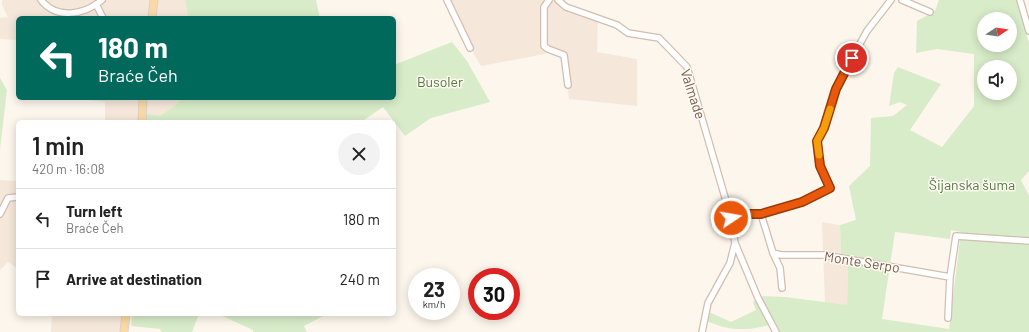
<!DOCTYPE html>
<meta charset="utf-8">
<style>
:root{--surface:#fff;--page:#f2f2f2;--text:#222;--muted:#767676;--line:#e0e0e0}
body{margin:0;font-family:Barlow,sans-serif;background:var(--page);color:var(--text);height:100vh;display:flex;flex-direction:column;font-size:15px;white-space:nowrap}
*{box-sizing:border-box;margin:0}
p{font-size:13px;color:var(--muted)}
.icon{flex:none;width:22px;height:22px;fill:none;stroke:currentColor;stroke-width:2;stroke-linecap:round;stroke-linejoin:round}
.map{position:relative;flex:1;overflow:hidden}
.side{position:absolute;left:16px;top:120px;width:380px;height:196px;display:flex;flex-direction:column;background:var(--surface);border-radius:6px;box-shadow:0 2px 10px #0003}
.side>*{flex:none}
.hud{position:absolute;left:16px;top:16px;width:380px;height:84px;border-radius:6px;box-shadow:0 2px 10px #0003;background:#00695c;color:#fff;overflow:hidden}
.needle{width:26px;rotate:78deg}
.controls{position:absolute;left:977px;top:12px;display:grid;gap:8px}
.controls a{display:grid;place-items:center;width:40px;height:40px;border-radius:50%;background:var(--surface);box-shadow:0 2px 10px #0003;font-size:20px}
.speed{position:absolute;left:408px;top:268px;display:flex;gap:8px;font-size:20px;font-weight:700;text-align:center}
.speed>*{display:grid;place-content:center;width:52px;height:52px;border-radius:50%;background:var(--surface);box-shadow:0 2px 10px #0003;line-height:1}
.speed small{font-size:10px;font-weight:400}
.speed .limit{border:6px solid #d22;background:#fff;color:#111}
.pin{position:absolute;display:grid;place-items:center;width:34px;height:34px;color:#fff;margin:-17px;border:2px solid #fff;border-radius:50%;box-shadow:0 1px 4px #0007}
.me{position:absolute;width:44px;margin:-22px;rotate:78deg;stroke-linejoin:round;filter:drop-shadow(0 0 3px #0008)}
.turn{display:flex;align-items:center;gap:14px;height:84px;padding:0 16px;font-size:18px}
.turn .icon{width:52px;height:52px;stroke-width:2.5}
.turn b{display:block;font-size:28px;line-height:34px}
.round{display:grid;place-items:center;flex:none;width:42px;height:42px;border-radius:21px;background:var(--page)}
.headline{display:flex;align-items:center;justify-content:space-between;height:68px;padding:0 16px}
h1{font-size:24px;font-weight:600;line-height:30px}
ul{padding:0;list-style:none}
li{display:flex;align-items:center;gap:12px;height:60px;padding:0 16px;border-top:1px solid var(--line)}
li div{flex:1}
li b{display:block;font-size:15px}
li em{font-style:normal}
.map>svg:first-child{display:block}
.residential{fill:#f5e8da}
.green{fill:#d8ecc9;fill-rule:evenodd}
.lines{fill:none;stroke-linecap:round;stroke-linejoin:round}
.minor-casing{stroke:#d1beb0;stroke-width:8}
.major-casing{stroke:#dad1cd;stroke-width:9}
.minor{stroke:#fff;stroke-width:5.5}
.major{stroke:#fbd9a5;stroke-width:7}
.route-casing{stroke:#983908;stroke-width:10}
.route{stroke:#ea580c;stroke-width:7}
.slow{stroke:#f59e0b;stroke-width:7}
.labels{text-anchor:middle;stroke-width:3;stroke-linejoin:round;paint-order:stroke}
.park-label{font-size:14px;fill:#537a41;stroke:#fffaf3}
.street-label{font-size:14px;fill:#7a5c4d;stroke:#fffaf3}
</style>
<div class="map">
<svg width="1029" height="332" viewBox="0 0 1029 332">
<rect width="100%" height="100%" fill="#fdf6ec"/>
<path class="residential" d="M2,0H185L188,18H18V40L0,39V18L8,17L2,5Z
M447,0H558L566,7L598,18L597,52L637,59V106L569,99L564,55L548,50L545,54L481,66L471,49Z
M90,98H180L178,103L160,116L143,122H105V102L90,100Z
M0,180L18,181V269L8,262L0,270Z
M822,222L840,225L841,258L848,259L847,306L825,303Z
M52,314H123L121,332H51Z"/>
<path class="green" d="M185,0H316L320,18H188Z
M939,0H1017L1029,43V171L1021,180L1029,196V332H776L772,324C745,332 730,331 704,320L707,311L731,322L756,310L753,302L759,296L785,297L847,305L848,259L841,258L840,225L856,220L849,186L870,166L871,118L893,116L907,105L900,102L889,106L894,73L898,67L941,84L910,130L942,147L974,106V54L937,49L916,53L917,21L935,11ZM984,19H1010V45H984ZM984,67H1010V93H984ZM951,230L961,232L949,329L882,319L895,232L950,239Z
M452,42L467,61L490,102L431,118L405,136L383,107L361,122H145V114L160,116L178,103L180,98H394V65Z
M0,78L7,90L0,149Z
M132,314H199L192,332H162L160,329L131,326Z
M218,314H327L304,326L307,332H253V330Z"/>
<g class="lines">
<g class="minor-casing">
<path id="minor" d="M41,0C57,20 84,15 102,0
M447,0L470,48
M549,0L544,7V46L548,49L564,55L568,85
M558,0L566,7L617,25L628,33L659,38L687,67L731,218L735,243L730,263L708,303L702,332
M902,0L930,12
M1020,0L1029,31
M96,4L103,18
M0,214L8,198L18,197
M761,214L773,253L781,255H824L950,277
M731,218L747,214H761L802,202L830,188L821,166L817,141L824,128L836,89L852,58L867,31L891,0
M735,243L758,298L776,332
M773,253L780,268L782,288
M948,318L950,277L956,236L1029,241"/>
</g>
<g class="major-casing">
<path id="major" d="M152,18L154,0
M142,122L143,98
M124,332L126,314"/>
</g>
<use href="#minor" class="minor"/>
<use href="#major" class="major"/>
</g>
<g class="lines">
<g class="route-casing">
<path id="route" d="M731,218L747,214H761L802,202L830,188L820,166L817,141L824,128L836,89L852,58"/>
</g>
<use href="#route" class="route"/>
<path class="slow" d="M819,155L817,141L824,128L830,109"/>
</g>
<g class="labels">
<g class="park-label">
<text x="440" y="87">Busoler</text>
<text x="972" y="190">Šijanska šuma</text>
</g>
<g class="street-label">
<text transform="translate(693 94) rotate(72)" y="5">Valmade</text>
<text transform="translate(862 262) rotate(9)" y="5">Monte Serpo</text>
</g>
</g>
</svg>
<div class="controls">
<a><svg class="needle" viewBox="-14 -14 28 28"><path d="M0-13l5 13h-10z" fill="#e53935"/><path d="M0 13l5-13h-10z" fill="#767676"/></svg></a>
<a><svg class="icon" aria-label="sound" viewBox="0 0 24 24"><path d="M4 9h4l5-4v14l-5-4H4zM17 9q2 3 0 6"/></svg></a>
</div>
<div class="speed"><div>23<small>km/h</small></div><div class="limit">30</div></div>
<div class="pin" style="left:852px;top:58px;background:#d93025"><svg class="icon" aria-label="arrive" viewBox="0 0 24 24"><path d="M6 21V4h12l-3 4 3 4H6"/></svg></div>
<svg class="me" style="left:731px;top:218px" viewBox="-20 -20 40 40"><circle r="17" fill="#ea580c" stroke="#fff" stroke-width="3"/><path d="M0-11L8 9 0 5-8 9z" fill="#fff"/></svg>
<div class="hud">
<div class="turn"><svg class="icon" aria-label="left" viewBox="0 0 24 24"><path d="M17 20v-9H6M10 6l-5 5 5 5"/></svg><div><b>180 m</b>Braće Čeh</div></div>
</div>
<section class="side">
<div class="headline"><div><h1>1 min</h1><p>420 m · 16:08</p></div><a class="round"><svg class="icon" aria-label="close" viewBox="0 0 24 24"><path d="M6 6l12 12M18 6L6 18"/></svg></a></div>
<ul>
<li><svg class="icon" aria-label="left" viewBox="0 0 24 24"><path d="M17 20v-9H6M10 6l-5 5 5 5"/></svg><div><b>Turn left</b><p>Braće Čeh</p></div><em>180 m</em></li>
<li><svg class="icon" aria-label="arrive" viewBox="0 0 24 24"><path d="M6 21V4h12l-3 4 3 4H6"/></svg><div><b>Arrive at destination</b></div><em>240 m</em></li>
</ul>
</section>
</div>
